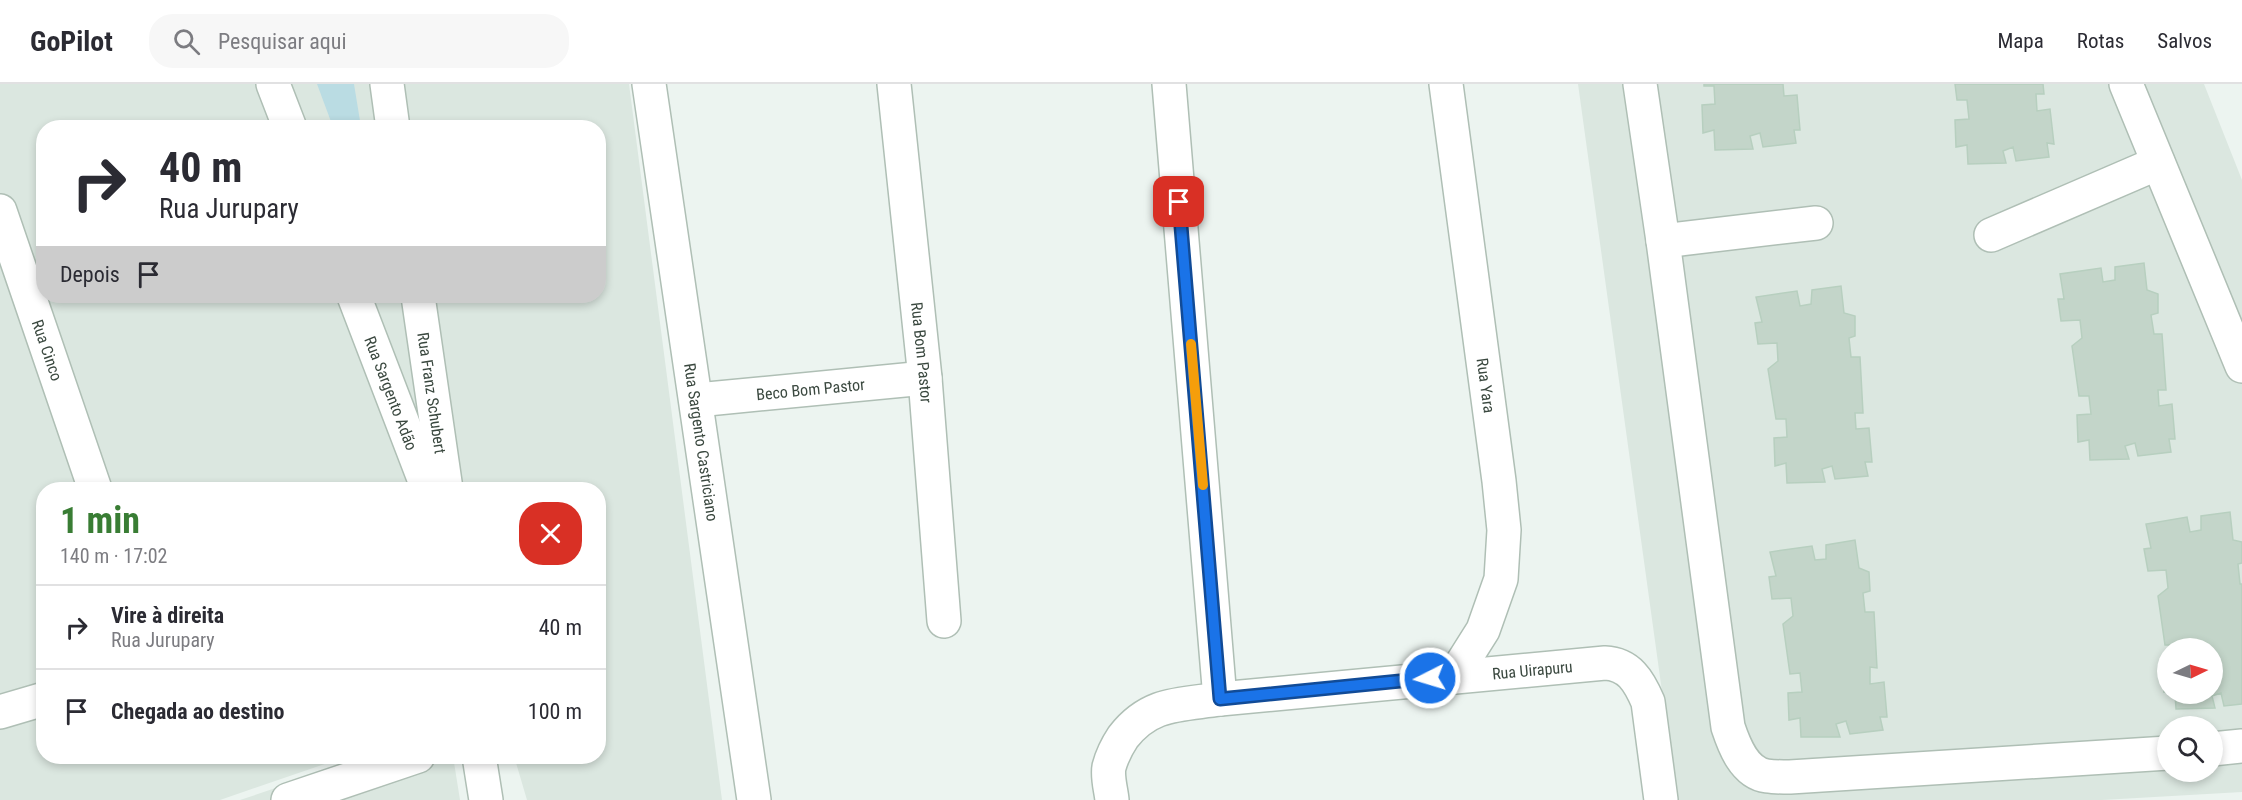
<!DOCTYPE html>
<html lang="pt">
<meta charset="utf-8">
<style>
:root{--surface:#fff;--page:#f7f7f7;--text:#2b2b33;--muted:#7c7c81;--line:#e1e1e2;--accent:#397d34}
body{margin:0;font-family:"Roboto Condensed",sans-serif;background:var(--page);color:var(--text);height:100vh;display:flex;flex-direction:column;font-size:22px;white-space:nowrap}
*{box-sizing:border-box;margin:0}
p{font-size:20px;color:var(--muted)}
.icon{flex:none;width:33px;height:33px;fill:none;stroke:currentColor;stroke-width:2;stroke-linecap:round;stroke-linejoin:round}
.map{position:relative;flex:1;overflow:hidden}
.details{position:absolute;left:36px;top:398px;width:570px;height:282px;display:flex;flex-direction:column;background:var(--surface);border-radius:24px;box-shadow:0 3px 9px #0003}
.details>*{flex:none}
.top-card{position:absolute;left:36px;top:36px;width:570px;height:183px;border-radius:24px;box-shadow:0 3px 9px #0003;background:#fff;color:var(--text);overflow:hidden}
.needle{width:39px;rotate:85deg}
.tools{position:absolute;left:2157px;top:554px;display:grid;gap:12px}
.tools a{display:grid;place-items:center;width:66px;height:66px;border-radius:50%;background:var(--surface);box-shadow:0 3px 9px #0003;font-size:30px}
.pin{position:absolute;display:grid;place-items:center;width:51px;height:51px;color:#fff;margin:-26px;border-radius:12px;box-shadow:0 3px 9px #0006}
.me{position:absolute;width:66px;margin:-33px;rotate:265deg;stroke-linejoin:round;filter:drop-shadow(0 0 4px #0008)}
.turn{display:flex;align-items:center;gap:21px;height:126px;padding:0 24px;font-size:27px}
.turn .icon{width:78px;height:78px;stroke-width:2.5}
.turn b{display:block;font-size:42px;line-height:51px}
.then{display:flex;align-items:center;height:57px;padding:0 24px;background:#0003;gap:12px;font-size:22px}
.round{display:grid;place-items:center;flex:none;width:63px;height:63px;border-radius:24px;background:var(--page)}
.headline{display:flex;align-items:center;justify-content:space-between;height:102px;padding:0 24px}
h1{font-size:36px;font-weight:700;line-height:45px;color:var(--accent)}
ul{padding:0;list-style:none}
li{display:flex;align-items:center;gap:18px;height:84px;padding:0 24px;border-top:2px solid var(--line)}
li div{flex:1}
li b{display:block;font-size:22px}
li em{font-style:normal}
header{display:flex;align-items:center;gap:36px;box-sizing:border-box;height:84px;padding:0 30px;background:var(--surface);border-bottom:2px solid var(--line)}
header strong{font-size:28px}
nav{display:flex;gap:33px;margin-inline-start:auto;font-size:21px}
.search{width:420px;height:54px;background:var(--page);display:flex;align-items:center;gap:15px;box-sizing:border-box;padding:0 21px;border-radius:24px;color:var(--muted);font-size:22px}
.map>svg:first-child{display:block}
.residential{fill:#dbe7e0;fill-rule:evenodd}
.green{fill:#badce3}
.building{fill:#c3d5c9;stroke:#b7cfbf;stroke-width:1.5}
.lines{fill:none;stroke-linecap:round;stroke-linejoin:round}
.minor-casing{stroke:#afbfb5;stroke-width:36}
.minor{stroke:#fff;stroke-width:33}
.route-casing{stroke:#114b97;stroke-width:15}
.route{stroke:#1a73e8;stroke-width:10}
.slow{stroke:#f59e0b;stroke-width:10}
.labels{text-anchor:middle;stroke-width:4.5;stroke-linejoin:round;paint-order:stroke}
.street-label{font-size:16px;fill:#3a483f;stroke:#fff}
</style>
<header>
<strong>GoPilot</strong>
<div class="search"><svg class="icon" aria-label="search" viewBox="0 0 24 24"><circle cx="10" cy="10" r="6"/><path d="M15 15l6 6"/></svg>Pesquisar aqui</div>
<nav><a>Mapa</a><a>Rotas</a><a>Salvos</a></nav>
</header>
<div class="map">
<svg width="2242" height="716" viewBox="0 0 2242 716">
<rect width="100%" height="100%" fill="#ecf4f0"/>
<path class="residential" d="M0,0H629L722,716H527L514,672H598V405H44V672H348L220,716H0ZM44,44H598V212H44Z
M1578,0H2204L2242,96V708L2102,716H1677ZM2168,564H2212V609H2168ZM2168,642H2212V687H2168Z
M371,672H453L460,716H240Z"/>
<path class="green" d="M317,0H354L361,43H333Z"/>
<path class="building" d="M1704,0H1783L1784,12L1797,11L1800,46H1794L1796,59L1763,63L1760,49L1750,52L1753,65L1715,66L1714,46L1703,49L1702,21L1715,20L1714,2H1704Z
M1955,0H2043L2044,10H2036L2037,27L2050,25L2054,60L2047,59L2049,73L2016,77L2013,63L2003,67L2006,79L1968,80L1967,61L1956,63L1955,36L1969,35L1967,16H1957Z
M2144,179L2147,206L2158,210V229L2151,231L2154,250H2162L2166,306H2158L2159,322L2172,320L2175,355H2169L2171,368L2138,372L2135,359L2125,362L2129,375L2090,376L2089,356L2078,358L2077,331L2091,330L2089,312H2079L2072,262L2082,254L2080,236L2061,237L2058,215H2064L2060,190L2101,184L2103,198L2115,196V183Z
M1841,202L1844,229L1855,232V252L1849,254L1851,273H1860L1863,329H1855L1856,345L1869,344L1872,378H1865L1868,392L1835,395L1832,382L1822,385L1825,398L1787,399L1786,379L1775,382L1774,354L1787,353L1786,335H1776L1768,285L1778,277L1777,259L1758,260L1755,239L1762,238L1756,213L1797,207L1800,222L1811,220L1812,206Z
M2230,428L2233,456L2242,458V479L2238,480L2240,500H2242V620L2224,622L2221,609L2212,612L2215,624L2176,625L2175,609H2212V564H2175V561H2165L2158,512L2168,504L2166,486L2148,487L2144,465L2151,464L2146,440L2187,433L2190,448L2201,446V432Z
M1855,456L1859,484L1869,488L1870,507L1863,509L1865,528H1874L1877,584L1870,583V600L1884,598L1887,633H1880L1883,646L1850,650L1846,637L1836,640L1840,653H1801L1800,634L1789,636L1788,609L1802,608L1800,589L1790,590L1783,540L1793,532L1791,514L1772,515L1769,493L1776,492L1770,468L1812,462L1815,476L1826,475V461Z
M2168,580V607L2164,608L2163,581Z"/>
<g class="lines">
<g class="minor-casing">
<g id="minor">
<path d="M273,0L290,44"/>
<path d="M387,0L393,44"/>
<path id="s1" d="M649,0L754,716"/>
<path id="s2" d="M894,0L925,294L944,537"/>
<path d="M1169,0L1220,615"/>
<path id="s3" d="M1446,0L1499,397L1504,446L1501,495L1483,546L1454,592"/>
<path d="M1640,0L1663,157L1728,643C1734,661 1744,689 1767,692C1774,693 1783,693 1790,693L2168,669"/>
<path d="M2126,0L2242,282"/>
<path id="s4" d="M0,127L95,405"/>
<path d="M1991,151L2158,79"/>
<path d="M1663,157L1816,139"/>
<path id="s5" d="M354,212L428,405"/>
<path id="s6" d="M418,212L446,405"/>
<path id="s7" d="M697,316L925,294"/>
<path d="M0,628L44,615"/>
<path d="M2212,665L2242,662"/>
<path d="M479,672L486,716"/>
<path d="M288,716L418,672"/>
<path id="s8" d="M1112,716C1111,706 1107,693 1109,683C1112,672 1117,662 1123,653C1150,618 1180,621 1220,615L1605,579C1629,580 1639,597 1648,618L1661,716"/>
</g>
</g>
<use href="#minor" class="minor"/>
</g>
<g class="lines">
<g class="route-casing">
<path id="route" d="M1179,118L1220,615L1430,594"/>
</g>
<use href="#route" class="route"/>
<path class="slow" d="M1191,260L1203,401"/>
</g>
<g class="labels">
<g class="street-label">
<text dy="6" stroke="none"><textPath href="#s4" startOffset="147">Rua Cinco</textPath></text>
<text dy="6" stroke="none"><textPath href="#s2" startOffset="270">Rua Bom Pastor</textPath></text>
<text dy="6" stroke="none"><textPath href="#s3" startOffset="304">Rua Yara</textPath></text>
<text dy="6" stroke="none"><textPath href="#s7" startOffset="114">Beco Bom Pastor</textPath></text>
<text dy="6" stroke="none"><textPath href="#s5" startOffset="104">Rua Sargento Adão</textPath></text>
<text dy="6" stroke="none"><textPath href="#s6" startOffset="98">Rua Franz Schubert</textPath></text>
<text dy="6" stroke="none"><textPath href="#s1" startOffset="362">Rua Sargento Castriciano</textPath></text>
<text dy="6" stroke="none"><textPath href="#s8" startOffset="488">Rua Uirapuru</textPath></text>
</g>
</g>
</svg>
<div class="tools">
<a><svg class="needle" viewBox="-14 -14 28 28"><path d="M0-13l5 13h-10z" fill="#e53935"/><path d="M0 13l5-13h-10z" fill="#7c7c81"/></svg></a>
<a><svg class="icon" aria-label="search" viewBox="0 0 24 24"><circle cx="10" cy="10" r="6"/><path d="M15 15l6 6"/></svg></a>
</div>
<div class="pin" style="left:1179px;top:118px;background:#d93025"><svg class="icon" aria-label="arrive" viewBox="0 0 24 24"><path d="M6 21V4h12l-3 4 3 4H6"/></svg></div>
<svg class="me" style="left:1430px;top:594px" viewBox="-20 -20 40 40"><circle r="17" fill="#1a73e8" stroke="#fff" stroke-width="3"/><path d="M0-11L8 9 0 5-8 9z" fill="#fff"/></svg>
<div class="top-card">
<div class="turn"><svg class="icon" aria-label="right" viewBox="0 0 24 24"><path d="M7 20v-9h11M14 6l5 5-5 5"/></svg><div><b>40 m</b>Rua Jurupary</div></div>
<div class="then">Depois<svg class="icon" aria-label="arrive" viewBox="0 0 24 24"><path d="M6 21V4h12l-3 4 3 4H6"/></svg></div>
</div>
<section class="details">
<div class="headline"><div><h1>1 min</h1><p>140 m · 17:02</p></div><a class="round" style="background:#d93025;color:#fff"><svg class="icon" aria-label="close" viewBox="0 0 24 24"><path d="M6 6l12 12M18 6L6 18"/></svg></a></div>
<ul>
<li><svg class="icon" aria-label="right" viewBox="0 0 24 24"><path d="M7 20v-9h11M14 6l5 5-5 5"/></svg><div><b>Vire à direita</b><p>Rua Jurupary</p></div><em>40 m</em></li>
<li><svg class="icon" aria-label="arrive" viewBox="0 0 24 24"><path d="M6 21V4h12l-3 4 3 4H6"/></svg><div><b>Chegada ao destino</b></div><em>100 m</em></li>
</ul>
</section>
</div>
